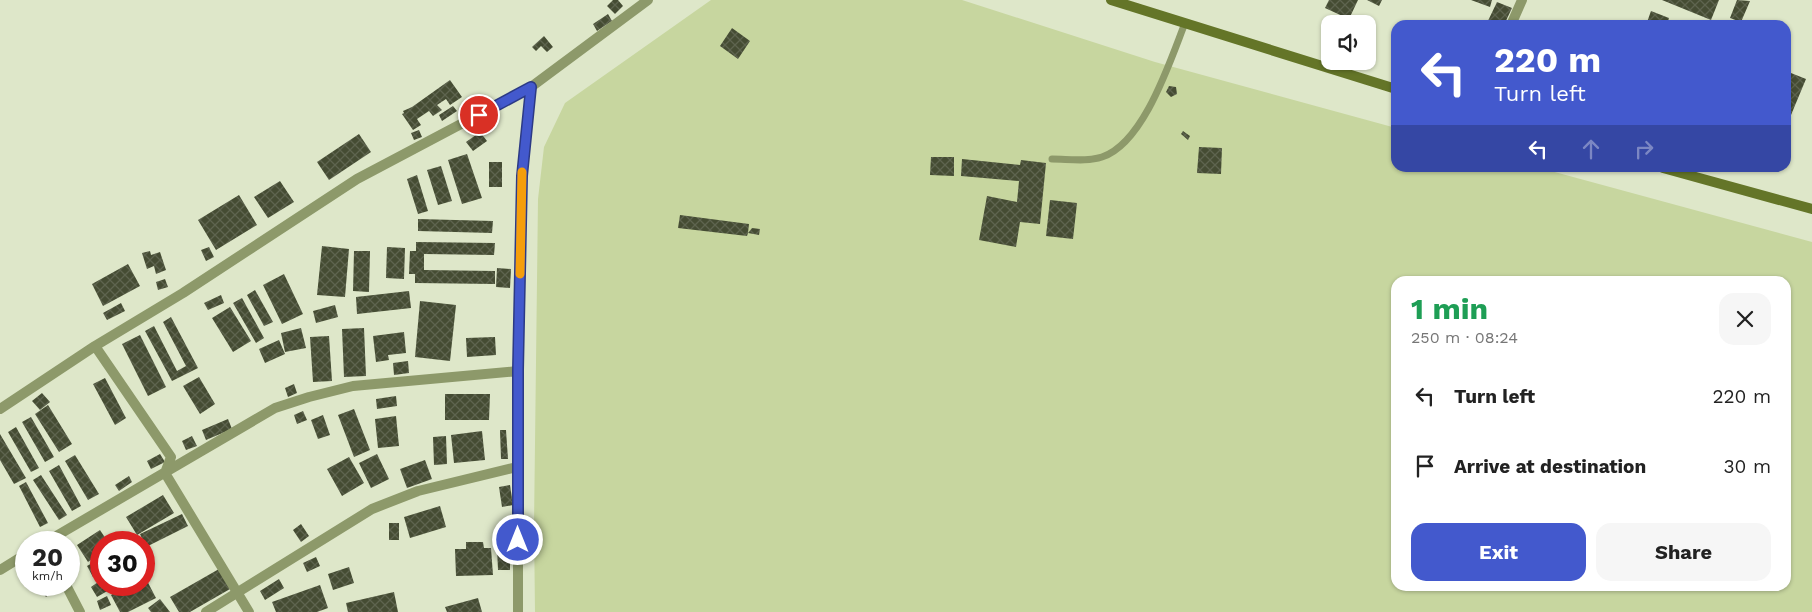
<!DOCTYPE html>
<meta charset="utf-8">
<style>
:root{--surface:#fff;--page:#f6f6f6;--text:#222;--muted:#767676;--accent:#4359cd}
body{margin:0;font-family:"Work Sans",sans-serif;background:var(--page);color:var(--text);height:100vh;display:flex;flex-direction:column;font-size:19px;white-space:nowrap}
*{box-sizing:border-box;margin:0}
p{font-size:16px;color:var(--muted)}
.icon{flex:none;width:28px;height:28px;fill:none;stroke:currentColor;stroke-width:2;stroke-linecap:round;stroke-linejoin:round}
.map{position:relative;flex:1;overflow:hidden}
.panel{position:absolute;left:1391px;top:276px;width:400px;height:315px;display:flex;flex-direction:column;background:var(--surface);border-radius:15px;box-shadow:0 1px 4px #0004}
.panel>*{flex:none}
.top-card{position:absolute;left:1391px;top:20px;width:400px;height:152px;border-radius:15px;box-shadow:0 1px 4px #0004;background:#4359cd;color:#fff;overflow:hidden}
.buttons{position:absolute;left:1321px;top:15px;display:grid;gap:10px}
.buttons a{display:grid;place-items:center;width:55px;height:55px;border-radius:10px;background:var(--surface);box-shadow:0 1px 4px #0004;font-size:25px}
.speed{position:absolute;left:15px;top:531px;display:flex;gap:10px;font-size:25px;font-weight:700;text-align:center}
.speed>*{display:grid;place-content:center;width:65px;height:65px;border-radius:50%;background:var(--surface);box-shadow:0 1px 4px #0004;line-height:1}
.speed small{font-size:12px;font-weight:400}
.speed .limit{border:8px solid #d22;background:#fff;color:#111}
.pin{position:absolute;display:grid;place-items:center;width:42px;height:42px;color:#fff;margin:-21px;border:2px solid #fff;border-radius:50%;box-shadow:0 1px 5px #0007}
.me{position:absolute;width:55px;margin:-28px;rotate:0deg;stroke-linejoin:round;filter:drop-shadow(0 0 4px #0008)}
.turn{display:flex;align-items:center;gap:18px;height:105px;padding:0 20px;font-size:22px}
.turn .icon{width:65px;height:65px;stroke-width:2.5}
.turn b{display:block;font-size:35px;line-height:42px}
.lanes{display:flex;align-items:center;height:48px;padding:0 20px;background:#0003;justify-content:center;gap:25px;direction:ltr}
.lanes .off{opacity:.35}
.round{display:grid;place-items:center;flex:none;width:52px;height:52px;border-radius:15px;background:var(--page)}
.overview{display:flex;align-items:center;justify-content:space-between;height:85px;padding:0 20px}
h1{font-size:30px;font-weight:700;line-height:38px;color:#1e9e55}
.cta{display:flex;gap:10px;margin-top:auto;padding:10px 20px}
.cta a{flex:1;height:58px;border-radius:15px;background:var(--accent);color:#fff;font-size:20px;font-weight:700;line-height:58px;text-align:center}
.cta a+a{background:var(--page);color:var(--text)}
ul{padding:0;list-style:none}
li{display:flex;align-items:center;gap:15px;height:70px;padding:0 20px}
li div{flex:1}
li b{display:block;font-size:19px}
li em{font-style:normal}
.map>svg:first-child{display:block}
.green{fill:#c7d69f;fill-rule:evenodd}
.building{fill:url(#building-cross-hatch)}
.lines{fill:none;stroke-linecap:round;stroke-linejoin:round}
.service{stroke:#8d996a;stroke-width:7}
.minor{stroke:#8d996a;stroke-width:10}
.secondary{stroke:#647528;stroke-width:10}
.route-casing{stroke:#2c3a85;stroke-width:12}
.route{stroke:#4359cd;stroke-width:9}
.slow{stroke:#f59e0b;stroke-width:9}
</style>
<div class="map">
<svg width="1812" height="612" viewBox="0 0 1812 612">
<defs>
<pattern id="building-cross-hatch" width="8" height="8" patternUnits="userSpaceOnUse" patternTransform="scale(1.25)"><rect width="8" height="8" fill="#454c33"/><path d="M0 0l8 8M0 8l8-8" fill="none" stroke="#5e644f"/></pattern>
</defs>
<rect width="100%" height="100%" fill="#dee7c9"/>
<path class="green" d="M711,0H962L1155,62L1396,128V168H1540L1812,242V612H535L534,526L538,199L544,147L565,103ZM1396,281H1786V586H1396Z"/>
<path class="building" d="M613,0H618L623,6L615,14L607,6Z
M1329,0H1358L1349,19L1325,8Z
M1367,0H1382L1379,6Z
M1471,0H1492L1490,7Z
M1662,0H1719L1711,20Z
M1737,0L1750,1L1741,22L1730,18Z
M1497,2L1512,8L1504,25H1486Z
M1651,11L1669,18L1667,25H1646Z
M608,14L612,21L597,31L593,24Z
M732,28L750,41L738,59L720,46Z
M544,36L553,47L547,52L541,46L536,51L532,47Z
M1396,37V53L1391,51Z
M1786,71L1806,79L1791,115L1786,113Z
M450,80L462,97L450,105L446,99L437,105L442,110L433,116L429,111L417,119L421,125L413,130L402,114L404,113L403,111L412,107Z
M1169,86L1176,87L1177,94L1171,97L1166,92Z
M453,106L457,111L442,121L439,115Z
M419,130L422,137L414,140L411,133Z
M1183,131L1190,136L1188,140L1181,134Z
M480,132L487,141L473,151L466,142Z
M359,134L371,152L329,180L317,162Z
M1199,147L1222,148L1221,174L1197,173Z
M467,154L482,198L462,204L448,160Z
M931,157H954V176L930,175Z
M962,159L1020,165L1021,160L1046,163L1040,224L1020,222L1016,247L979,240L987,196L1017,202L1019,181L961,176Z
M489,162H502V187H489Z
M441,166L452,201L438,205L427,170Z
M417,175L428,211L418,214L407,179Z
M280,181L294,202L268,218L254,197Z
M239,195L257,225L216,250L198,220Z
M1050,200L1077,203L1073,239L1046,236Z
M680,215L749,224L748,233L752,228L760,229L759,235L748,233L747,236L678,228Z
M418,219L493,221L492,233L418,231Z
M416,242L495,243L494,255L424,254V270L495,271V284L415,283V274H409L410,251H416Z
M322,246L349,249L345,297L317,295Z
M209,247L214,257L206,261L201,250Z
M387,247L405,248L404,279L386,278Z
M150,251L151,255L160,252L166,270L156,274L154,266L147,269L142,253Z
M354,251H370L369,292L353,291Z
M128,264L140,286L103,306L92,284Z
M497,268L511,269L510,288L496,287Z
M284,274L303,314L282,324L263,285Z
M165,279L168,287L158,290L156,282Z
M255,290L273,322L264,326L247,295Z
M409,291L411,308L357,314L356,297Z
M221,295L224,303L208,310L204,303Z
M242,298L264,338L256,343L233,303Z
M420,301L456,305L450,361L415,357Z
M121,303L125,311L107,320L103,313Z
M335,305L338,317L316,323L313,311Z
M230,307L251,341L233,352L212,318Z
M171,317L198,368L172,381L145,331L154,326L177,371L186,366L163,322Z
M301,328L306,348L285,352L281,333Z
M364,328L366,376L344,377L342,329Z
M404,332L406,353L388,355L389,360L376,362L373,336Z
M140,335L166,387L148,396L122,344Z
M329,336L332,381L313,382L310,337Z
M495,337L496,355L467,357L466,338Z
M279,340L285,354L265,363L259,349Z
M408,361L409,373L394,375L393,363Z
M199,377L215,404L200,414L183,386Z
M105,378L126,418L115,425L93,384Z
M294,384L297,393L288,397L285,388Z
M42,393L50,402L40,410L32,401Z
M445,394H490L489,420H445Z
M396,396L397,406L377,409L376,399Z
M48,405L72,444L59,452L35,414Z
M354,409L370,450L354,457L338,415Z
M303,411L307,420L297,424L294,415Z
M323,415L330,435L318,439L311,420Z
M396,416L399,446L378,448L375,419Z
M31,417L54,457L45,462L22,422Z
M228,419L232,429L206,440L202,430Z
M16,427L39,468L31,472L8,432Z
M500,430H506L508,459H501Z
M482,431L485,460L454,463L451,435Z
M0,434L26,478L14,484L0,460Z
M192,436L197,446L186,450L182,441Z
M446,436L447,464L434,465L433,437Z
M160,454L165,462L151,469L147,461Z
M377,454L389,479L371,488L359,463Z
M75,455L99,494L88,500L65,461Z
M349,457L364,483L342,496L327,469Z
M425,460L432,479L407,488L400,469Z
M59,465L81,506L72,511L49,471Z
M41,475L67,515L59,520L33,480Z
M129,476L132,482L119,491L115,485Z
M26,482L48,523L40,527L19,486Z
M510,485L513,505L502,507L499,487Z
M163,495L174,513L137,535L126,517Z
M440,506L446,527L410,538L404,517Z
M182,514L188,526L146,547L140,534Z
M389,523H399V540H389Z
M301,524L309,536L301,542L293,530Z
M100,530L108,542H101V553L88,562L77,545Z
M466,542H483L484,548H491L493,575L456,576L455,549H466Z
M510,546V570H498L497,547Z
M316,557L320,566L307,572L303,563Z
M101,558V572L93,577L87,566Z
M349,567L354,583L333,590L328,574Z
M219,569L230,589L190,612H179L170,597Z
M144,575L156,598L128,612H120L111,595L129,585H144Z
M279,579L284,588L265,600L260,591Z
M101,580V585H106L109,590L97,597L91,587Z
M37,585H60L61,586L46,597Z
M320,585L328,608L317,612H276L272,602Z
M394,592L398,612H348L346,603Z
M107,596L111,605L100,610L97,601Z
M478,598L482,612H447L445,607Z
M160,599L170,612H151L148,608Z"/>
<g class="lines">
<path class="service" d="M1052,159C1068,159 1087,162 1102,157C1144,143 1170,61 1185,23"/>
<path class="minor" d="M1511,25L1522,0
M95,346L171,457L165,473L249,612
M0,409L95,346L183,293L357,179L531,87L648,0
M46,542L275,408L309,397L353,386L518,371
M0,570L26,554
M66,585L80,612
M206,612L372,509L418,491L517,467
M518,612V371L522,176L531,87"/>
<path class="secondary" d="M1111,0L1396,89
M1663,168L1812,209"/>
</g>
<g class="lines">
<g class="route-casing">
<path id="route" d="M479,115L531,87L522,176L518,370V540"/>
</g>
<use href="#route" class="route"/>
<path class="slow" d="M520,274L522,172"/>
</g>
</svg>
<div class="buttons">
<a><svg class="icon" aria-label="sound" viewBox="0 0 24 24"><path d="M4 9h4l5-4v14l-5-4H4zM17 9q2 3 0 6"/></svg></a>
</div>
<div class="speed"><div>20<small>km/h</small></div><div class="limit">30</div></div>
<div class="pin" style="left:479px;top:115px;background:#d93025"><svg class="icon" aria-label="arrive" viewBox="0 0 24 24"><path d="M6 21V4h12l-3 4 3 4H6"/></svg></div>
<svg class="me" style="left:518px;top:540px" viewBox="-20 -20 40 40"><circle r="17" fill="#4359cd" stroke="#fff" stroke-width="3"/><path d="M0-11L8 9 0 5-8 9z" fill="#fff"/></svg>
<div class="top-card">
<div class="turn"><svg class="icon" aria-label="left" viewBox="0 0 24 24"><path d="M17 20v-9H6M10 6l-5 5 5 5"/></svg><div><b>220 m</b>Turn left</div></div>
<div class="lanes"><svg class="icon" aria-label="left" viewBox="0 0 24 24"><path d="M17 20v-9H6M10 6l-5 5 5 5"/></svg><svg class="icon off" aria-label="ahead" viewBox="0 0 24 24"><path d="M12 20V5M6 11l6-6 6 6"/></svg><svg class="icon off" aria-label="right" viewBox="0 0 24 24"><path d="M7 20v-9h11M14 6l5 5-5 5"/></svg></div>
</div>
<section class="panel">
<div class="overview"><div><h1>1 min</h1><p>250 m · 08:24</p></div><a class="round"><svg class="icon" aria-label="close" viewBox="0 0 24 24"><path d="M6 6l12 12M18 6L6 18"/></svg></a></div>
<ul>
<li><svg class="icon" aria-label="left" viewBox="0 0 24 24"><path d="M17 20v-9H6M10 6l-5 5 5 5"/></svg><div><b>Turn left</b></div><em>220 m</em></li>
<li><svg class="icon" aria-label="arrive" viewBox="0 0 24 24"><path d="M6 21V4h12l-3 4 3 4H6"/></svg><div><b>Arrive at destination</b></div><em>30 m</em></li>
</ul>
<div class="cta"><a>Exit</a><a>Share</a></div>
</section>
</div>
